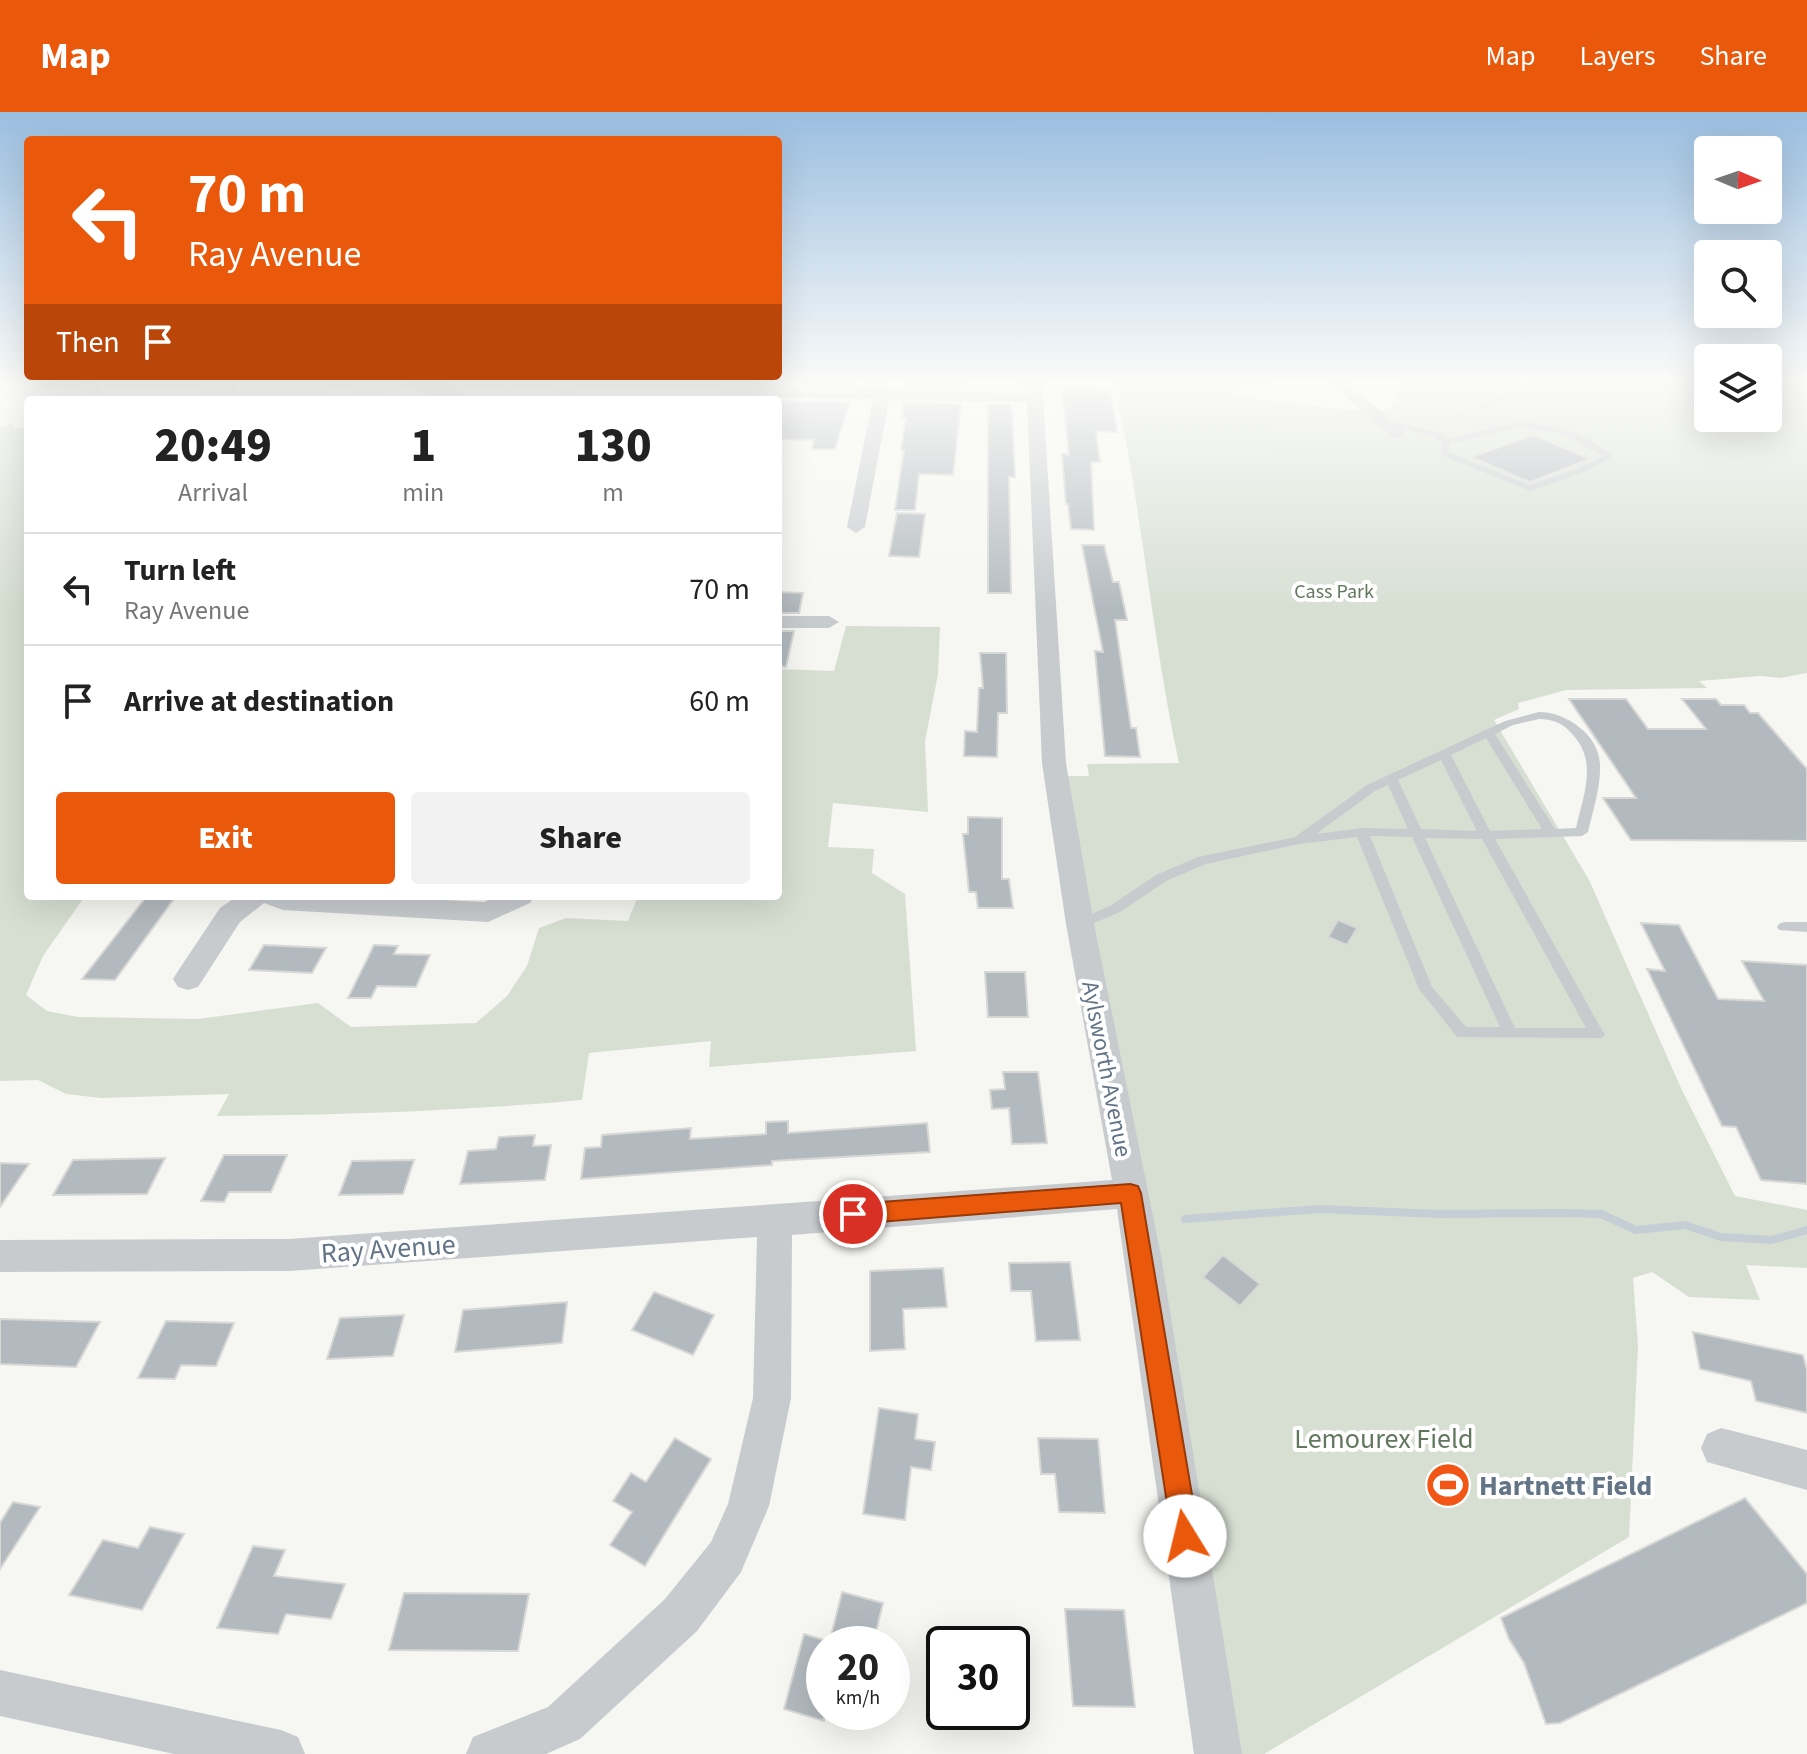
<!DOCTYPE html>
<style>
:root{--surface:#fff;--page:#f2f2f2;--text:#222;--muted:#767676;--line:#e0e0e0;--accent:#ea580c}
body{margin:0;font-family:"Source Sans 3",sans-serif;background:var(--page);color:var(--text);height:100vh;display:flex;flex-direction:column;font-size:30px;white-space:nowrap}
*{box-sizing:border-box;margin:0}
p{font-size:26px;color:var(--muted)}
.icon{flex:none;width:44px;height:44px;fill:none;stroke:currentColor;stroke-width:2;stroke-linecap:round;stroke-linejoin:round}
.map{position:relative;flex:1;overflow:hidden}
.side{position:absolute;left:24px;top:284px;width:758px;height:504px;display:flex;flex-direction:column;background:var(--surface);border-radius:8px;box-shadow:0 8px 32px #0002}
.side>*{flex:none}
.banner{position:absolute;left:24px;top:24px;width:758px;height:244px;border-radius:8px;box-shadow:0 8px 32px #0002;background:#ea580c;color:#fff;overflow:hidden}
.needle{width:52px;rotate:92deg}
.fabs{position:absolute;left:1694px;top:24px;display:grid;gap:16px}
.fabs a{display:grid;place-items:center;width:88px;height:88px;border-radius:8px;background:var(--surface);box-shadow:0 8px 32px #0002;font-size:40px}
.speed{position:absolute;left:806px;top:1514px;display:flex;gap:16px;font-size:40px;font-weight:700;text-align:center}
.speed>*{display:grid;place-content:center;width:104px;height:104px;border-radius:50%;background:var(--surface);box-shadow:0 8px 32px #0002;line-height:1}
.speed small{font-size:20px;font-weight:400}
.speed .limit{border:4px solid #111;border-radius:12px;background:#fff;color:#111}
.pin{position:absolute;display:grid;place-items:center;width:68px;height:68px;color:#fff;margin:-34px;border:4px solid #fff;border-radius:50%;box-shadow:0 2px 8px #0007}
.me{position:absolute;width:88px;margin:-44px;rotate:351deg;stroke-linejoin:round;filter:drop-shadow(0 0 6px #0008)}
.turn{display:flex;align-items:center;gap:28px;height:168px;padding:0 32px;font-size:36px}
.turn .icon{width:104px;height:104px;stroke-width:2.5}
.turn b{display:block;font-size:56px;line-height:68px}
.then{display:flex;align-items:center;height:76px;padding:0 32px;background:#0003;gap:16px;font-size:30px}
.eta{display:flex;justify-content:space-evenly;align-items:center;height:136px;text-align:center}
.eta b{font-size:48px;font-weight:800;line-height:56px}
.action{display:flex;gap:16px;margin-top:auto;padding:16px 32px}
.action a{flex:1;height:92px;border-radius:8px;background:var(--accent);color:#fff;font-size:32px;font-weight:800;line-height:92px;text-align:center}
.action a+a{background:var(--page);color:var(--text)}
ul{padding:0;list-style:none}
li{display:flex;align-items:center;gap:24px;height:112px;padding:0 32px;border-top:2px solid var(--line)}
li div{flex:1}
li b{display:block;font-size:30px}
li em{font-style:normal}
header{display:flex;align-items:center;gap:48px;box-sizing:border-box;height:112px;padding:0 40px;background:var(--accent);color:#fff}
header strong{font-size:38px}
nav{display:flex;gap:44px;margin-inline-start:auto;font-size:28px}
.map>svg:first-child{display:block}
.green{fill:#d7dfd3}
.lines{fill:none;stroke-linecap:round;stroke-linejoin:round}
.stream{stroke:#c5ced4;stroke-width:8}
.building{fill:#b3babf;stroke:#d7d8d5;stroke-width:2}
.primary-casing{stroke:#b8bcc0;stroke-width:3}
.path{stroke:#c0c2c4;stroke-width:2;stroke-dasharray:2 2;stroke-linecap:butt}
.lane{fill:#c8cbce;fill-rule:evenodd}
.street{fill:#c8cbce;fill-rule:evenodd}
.primary{fill:#fff;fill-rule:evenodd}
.route{fill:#ea580c;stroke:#983908;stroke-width:2}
.labels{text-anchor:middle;stroke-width:8;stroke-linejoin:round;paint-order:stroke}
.far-park-label{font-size:20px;fill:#62785e;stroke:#fff}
.street-label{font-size:24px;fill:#627486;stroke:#fff}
.near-street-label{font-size:28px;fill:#627486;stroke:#fff}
.near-park-label{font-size:28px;fill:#62785e;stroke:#fff}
.near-poi-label{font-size:28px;font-weight:bold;fill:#627486;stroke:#fff;text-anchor:start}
</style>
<header>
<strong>Map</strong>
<nav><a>Map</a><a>Layers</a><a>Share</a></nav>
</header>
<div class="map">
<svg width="1807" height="1642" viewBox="0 0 1807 1642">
<rect width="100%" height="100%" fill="#f6f6f2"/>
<path class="green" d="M280,269H340L322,288H207Z
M1114,269H1257L1264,276L1236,277L1232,284L1349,298H1389L1407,269H1708V306H1768V269H1807V561L1780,566L1760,564L1699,569L1707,576L1566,578L1518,591L1519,597L1494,608L1589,768L1681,976L1735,1084L1807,1098V1156L1746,1153L1760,1188L1689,1185L1652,1160L1633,1166L1638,1234L1629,1425L1264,1642H1227L1059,664H1089L1087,652L1179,651C1153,531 1143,409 1118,289L1121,288L1119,276Z
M12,312L15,317L28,314V784H85L43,844L26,883L47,899L78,905L198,907L318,891L351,915L476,911L507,884L527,854L539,816L566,806L628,809L638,784H778V557L834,559L846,514L940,515L938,562L925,629L928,700L833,691L828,735L874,737L872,761L905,782L916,939L709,955L711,929L589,941L582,988C460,999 339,1003 217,1004L229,982L101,986L66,982L38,968L0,969V315Z"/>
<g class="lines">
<path class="stream" d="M1185,1107L1319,1097L1439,1102L1560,1101L1601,1102L1636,1118L1685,1113L1721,1125L1772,1128L1807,1118"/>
</g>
<path class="building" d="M407,269H446L473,288H431Z
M778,269H855L854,275L778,273Z
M908,269H964L963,277L907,275Z
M1062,277L1111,279L1117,320L1096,319L1100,350H1091L1094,418L1071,417L1068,392H1066L1062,342L1069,343Z
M778,289L849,290L835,337H812L814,328L778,327Z
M904,291L961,292L953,363L919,362L915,398H895L904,338H901L906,306H902Z
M988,292L1010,293L1012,301L1015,365H1009L1011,481H988Z
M1534,323L1590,347L1530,370L1471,345Z
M897,401L925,402L919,445L889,444Z
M1082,433H1104L1113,470H1119L1127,508H1115L1131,616H1136L1140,645L1105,644L1095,539L1103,540Z
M778,480L803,481L799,501H778Z
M778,519H794L786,555L778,554Z
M980,541H1006L1007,601H998L997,645L964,644L965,619L977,620L979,576H983Z
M1569,587H1626L1648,617H1706L1682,587H1716L1721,593H1744L1750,601H1758L1807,657V729L1631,728L1603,686H1636Z
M968,705L1002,706V767H1009L1013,796H978L976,780H969L963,722H968Z
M147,784H176L115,868L82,867Z
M1338,808L1357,816L1347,833L1328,825Z
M1641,811L1679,813L1718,887L1764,889L1742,849L1807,853V1072L1761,1068L1736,1015L1722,1014L1647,857L1665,859Z
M264,833L326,836L312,861L249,858Z
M374,833L398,834L394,842L430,843L416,875L377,874L371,886H348Z
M985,860H1025L1028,905H988Z
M1003,960H1038L1047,1031L1012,1032L1009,996L992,997L990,978L1005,977Z
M788,1009V1021L927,1011L930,1040L772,1049V1053L581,1067L585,1036L601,1035L602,1023L691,1016L690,1027L766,1022V1010Z
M535,1023L533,1034L551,1033L545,1068L460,1072L468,1039L496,1037L499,1025Z
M224,1043H287L271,1080H229L224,1090L201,1089Z
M165,1046L147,1082L53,1083L73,1048Z
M414,1048L403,1082L339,1083L352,1049Z
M0,1051L29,1052L0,1095Z
M1223,1143L1260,1172L1240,1194L1203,1165Z
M1070,1150L1080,1228L1036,1229L1031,1179H1011L1009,1151Z
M943,1156L947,1195L903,1197L905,1237L870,1239V1159Z
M654,1180L714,1203L693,1243L632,1218Z
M567,1190L562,1231L455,1240L463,1198Z
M404,1203L393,1244L327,1247L340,1206Z
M0,1207L100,1210L76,1255L0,1252Z
M166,1209L234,1211L216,1254L181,1253L175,1267L138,1266Z
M1693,1220L1803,1243L1807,1258V1301L1756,1289L1751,1269L1700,1257Z
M879,1296L918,1302L915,1327L935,1330L931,1358L911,1355L905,1408L863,1402Z
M675,1326L711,1347L645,1454L610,1433L632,1400L613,1389L631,1361L646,1370Z
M1038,1326L1098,1327L1105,1401L1059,1400L1055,1362H1041Z
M1745,1386L1807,1462V1491L1560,1611L1546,1612L1524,1551L1509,1527L1501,1506Z
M13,1390L40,1395L0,1457V1411Z
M150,1415L184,1422L142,1498L69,1483L103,1428L138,1436Z
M253,1434L285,1438L274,1464L345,1472L331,1507L286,1502L278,1522L217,1516Z
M842,1480L883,1491L873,1532H829Z
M404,1481L529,1482L518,1539L389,1538Z
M1065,1497L1124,1498L1135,1595L1073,1594Z
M804,1522L824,1528V1609L784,1597Z"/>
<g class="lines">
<g class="primary-casing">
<path id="primary" d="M0,269H21L17,274L0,278Z"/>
</g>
<path class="path" d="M1438,309L1520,281"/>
<path class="lane" d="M387,269H395L394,279C379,284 361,288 347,283C359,278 374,280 387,276Z
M1382,307L1441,321L1448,327C1469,324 1488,315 1508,312C1543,306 1587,321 1613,344L1585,360L1530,379L1441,343L1442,331L1435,325L1379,311V307ZM1520,315L1558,321L1603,344L1579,356L1530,373L1448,340L1450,332Z
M1539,600C1566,600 1599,623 1600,652C1601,675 1593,698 1588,720L1582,724L1495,727L1602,918L1605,922L1602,926L1457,925L1419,877L1357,725L1299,732L1206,752L1166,769L1120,800L1080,817L1073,812L1075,809L1110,794L1156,763L1198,745L1295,725L1367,673L1505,609ZM1539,607C1554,607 1564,612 1573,623C1598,650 1583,684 1576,716L1555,717L1495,622L1513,613ZM1486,626L1542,717L1490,719L1451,643ZM1441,648L1477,719L1421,717L1398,668ZM1388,673L1408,717L1362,716L1316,722L1375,679ZM1370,724L1412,725L1500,915H1466L1432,875ZM1425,726L1482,727L1586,916H1515Z
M1784,810H1807V820L1779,818L1777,815L1779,812Z"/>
<path class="street" d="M80,269H95L106,288H90Z
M563,269H578L572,288H556Z
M868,269H883L887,278L1027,281L1026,269H1042L1066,651L1094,812L1161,1144L1242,1642H1194L1117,1097L792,1123L791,1286L769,1394L741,1460L697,1519L580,1627L546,1642H466L473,1625L548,1595L665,1487L711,1430L728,1392L753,1286L757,1125L289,1159L0,1160V1128L289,1127L1112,1068L1066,812L1042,651L1027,290L889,288L865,415L856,421L847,415L873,287L728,285L720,280L728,275L872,278Z
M1327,269H1344L1404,319V325H1392Z
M231,272L236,274V280L207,288H181L183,285Z
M778,504H829L839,510L829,516H778Z
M237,784H366L484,790L497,784H534L530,791L488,810L283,798L264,791L240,810L198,875L188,878L178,875L173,867L178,859L220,796Z
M1721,1316L1807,1338V1378L1707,1350L1701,1336L1707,1322Z
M0,1558L281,1618L298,1625L305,1642H174L0,1604Z"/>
<use href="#primary" class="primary"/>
</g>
<linearGradient id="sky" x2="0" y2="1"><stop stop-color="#9abee0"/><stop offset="0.54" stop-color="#fbfbf9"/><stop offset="1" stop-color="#fbfbf9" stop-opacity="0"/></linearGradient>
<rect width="1807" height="499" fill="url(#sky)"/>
<path class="route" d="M1130,1072L1138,1074L1141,1081L1199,1424L1195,1434L1185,1438L1176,1434L1172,1424L1121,1091L853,1112L845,1109L842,1102L845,1095L853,1092Z"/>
<defs>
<g id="stadium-disc" transform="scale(2.3)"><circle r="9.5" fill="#f25616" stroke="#fff"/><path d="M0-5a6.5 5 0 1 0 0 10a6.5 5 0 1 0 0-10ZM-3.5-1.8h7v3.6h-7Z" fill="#fff"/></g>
</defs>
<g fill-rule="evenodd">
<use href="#stadium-disc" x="1448" y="1373"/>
</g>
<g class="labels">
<g class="far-park-label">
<text x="1334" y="486">Cass Park</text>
</g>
<g class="street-label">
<text transform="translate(1107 957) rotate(79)" y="8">Aylsworth Avenue</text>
</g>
<g class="near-street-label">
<text transform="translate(388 1136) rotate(-4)" y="10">Ray Avenue</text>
</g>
<g class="near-park-label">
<text x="1384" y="1336">Lemourex Field</text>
</g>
<g class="near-poi-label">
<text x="1479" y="1383">Hartnett Field</text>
</g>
</g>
</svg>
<div class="fabs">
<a><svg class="needle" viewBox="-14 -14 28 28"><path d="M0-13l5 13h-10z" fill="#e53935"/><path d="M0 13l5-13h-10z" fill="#767676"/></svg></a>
<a><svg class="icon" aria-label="search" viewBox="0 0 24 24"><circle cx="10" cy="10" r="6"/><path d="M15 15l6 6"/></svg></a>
<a><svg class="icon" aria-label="layers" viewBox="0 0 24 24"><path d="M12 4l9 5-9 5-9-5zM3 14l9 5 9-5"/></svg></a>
</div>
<div class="speed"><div>20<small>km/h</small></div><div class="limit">30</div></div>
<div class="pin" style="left:853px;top:1102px;background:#d93025"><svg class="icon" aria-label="arrive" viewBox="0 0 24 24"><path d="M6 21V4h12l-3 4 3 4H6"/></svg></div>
<svg class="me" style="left:1185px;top:1424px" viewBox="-20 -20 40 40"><circle r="19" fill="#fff"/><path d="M0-13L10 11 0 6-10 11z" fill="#ea580c"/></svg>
<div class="banner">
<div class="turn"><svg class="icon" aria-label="left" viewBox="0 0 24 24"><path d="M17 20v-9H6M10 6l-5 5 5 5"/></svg><div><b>70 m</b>Ray Avenue</div></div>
<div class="then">Then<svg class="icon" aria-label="arrive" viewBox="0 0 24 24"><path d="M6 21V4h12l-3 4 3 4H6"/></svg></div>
</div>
<section class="side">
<div class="eta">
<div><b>20:49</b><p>Arrival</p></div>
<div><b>1</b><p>min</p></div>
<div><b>130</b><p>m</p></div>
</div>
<ul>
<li><svg class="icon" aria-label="left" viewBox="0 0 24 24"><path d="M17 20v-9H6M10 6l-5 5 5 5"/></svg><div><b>Turn left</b><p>Ray Avenue</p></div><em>70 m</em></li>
<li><svg class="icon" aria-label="arrive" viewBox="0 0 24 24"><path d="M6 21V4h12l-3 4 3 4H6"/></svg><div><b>Arrive at destination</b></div><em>60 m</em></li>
</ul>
<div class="action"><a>Exit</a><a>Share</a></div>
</section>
</div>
